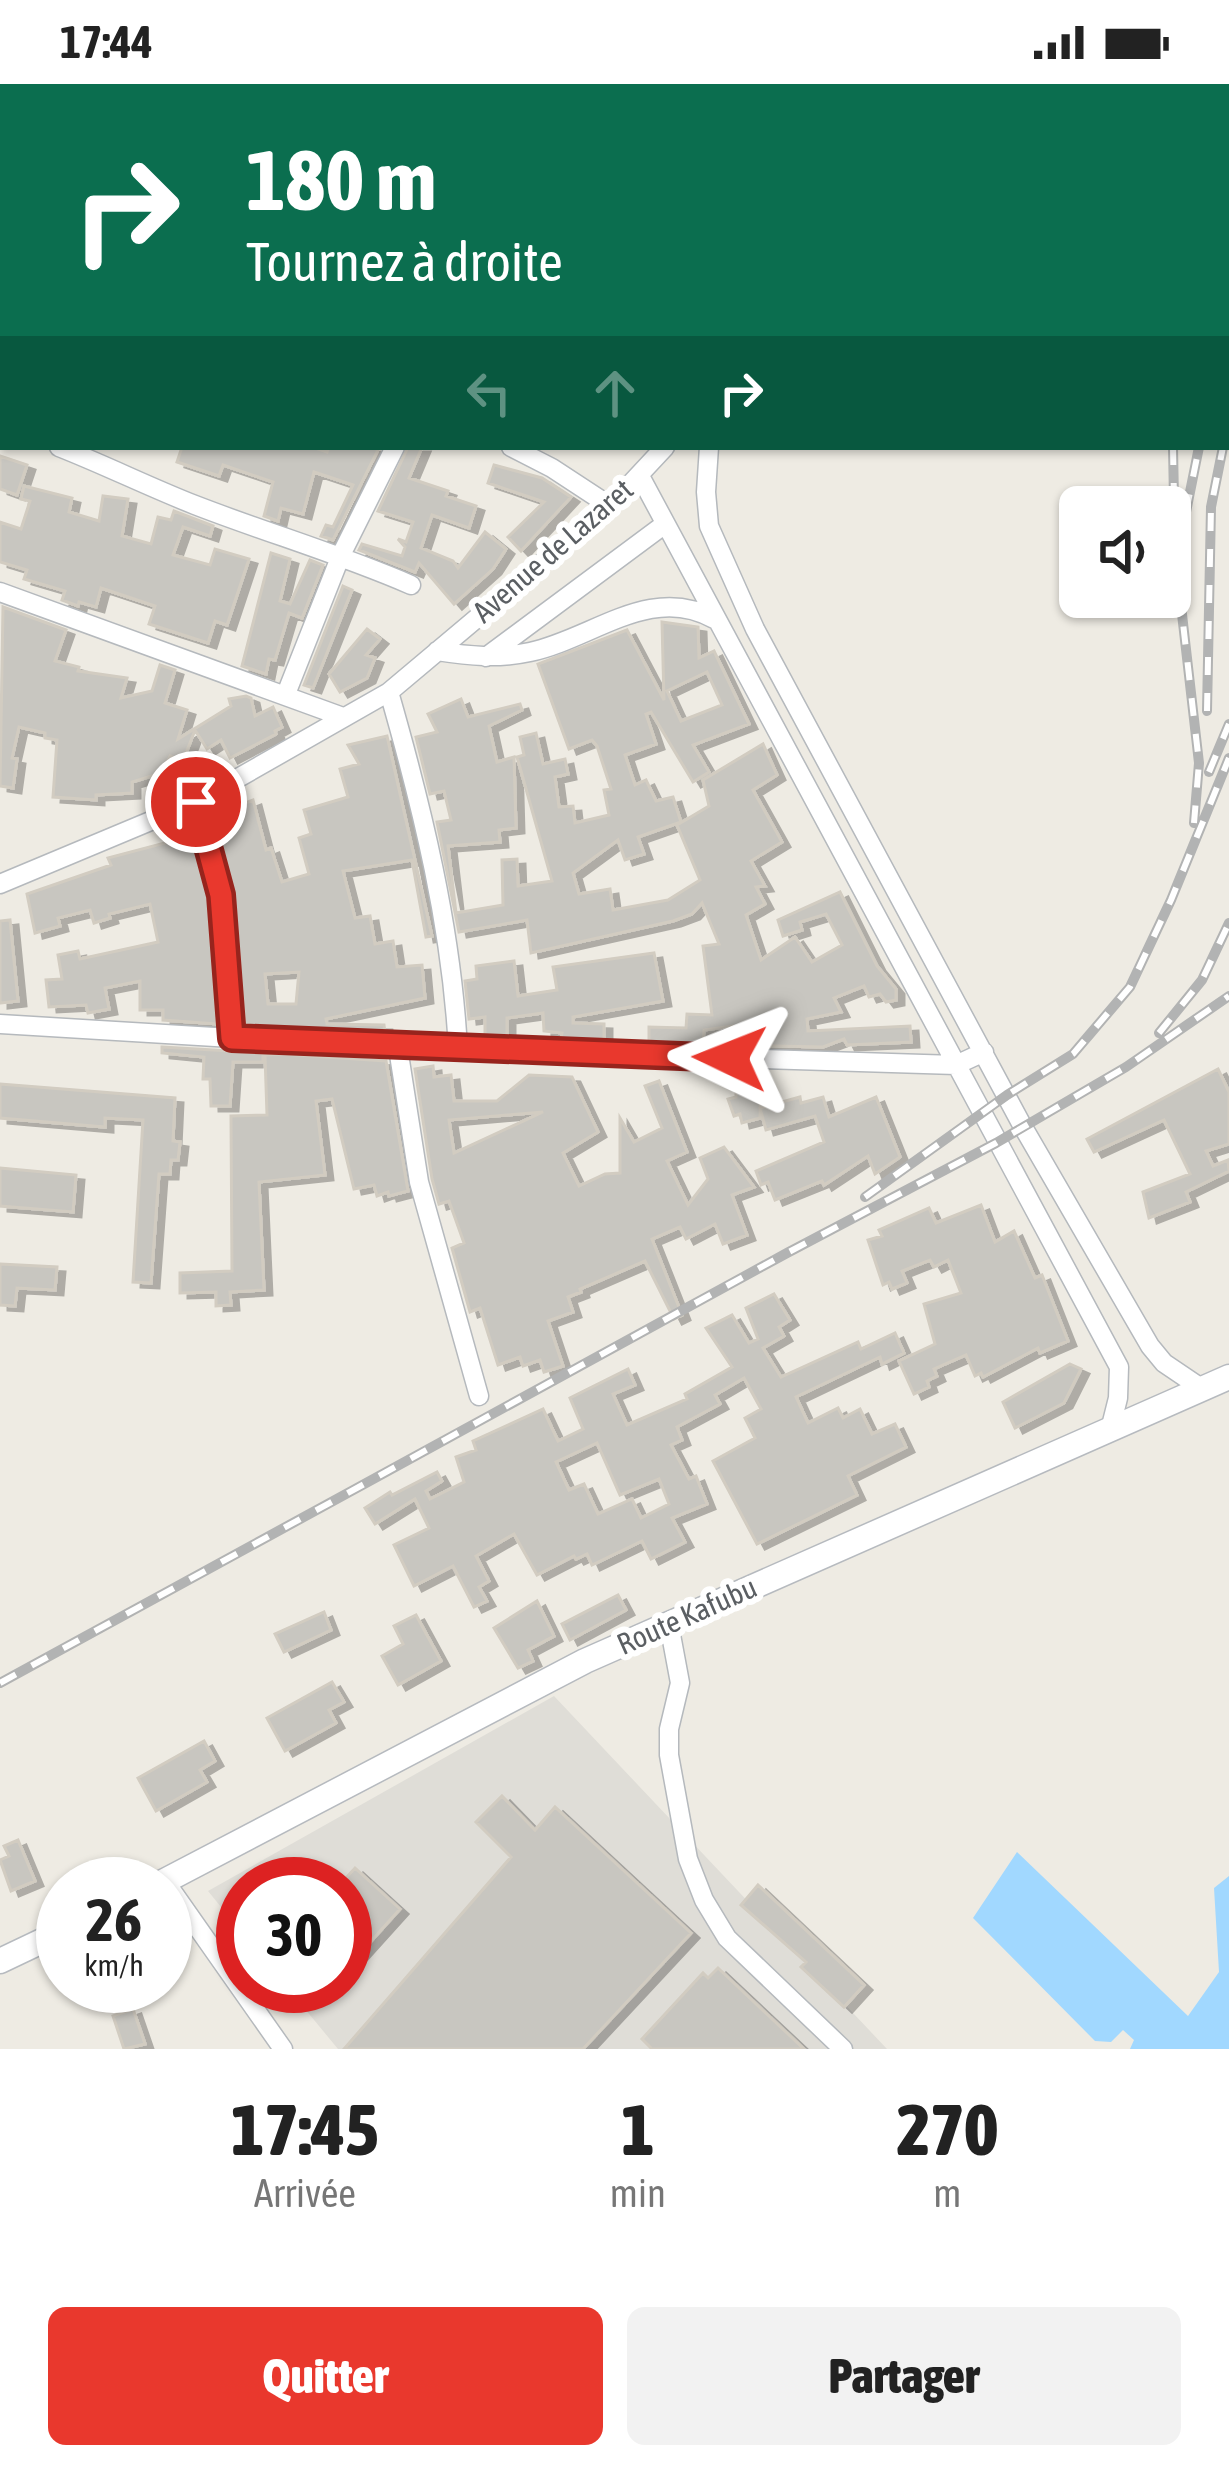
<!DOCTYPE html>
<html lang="fr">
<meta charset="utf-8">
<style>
:root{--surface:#fff;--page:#f2f2f2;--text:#222;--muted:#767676;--accent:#e9382d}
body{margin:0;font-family:"Asap Condensed",sans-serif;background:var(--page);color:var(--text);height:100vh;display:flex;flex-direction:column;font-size:45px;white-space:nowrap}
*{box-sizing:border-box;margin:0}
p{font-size:39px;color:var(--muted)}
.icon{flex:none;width:66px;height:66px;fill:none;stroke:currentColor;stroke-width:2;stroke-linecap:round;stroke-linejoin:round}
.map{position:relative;height:1965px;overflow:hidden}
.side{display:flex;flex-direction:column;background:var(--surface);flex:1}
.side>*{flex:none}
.guide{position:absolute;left:0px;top:0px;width:1230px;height:366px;box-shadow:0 3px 9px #0004;background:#0b6e4f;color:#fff;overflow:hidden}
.buttons{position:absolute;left:1059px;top:402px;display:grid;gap:24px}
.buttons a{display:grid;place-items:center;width:132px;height:132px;border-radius:18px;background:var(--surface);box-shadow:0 3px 9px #0004;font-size:60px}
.speed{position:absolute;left:36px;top:1773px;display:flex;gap:24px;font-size:60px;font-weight:700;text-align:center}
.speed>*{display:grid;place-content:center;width:156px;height:156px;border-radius:50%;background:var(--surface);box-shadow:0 3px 9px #0004;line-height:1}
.speed small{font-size:30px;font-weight:400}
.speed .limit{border:18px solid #d22;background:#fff;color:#111}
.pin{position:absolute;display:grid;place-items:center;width:102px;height:102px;color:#fff;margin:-51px;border:6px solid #fff;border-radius:50%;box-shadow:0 3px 12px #0007}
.me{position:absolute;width:132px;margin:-66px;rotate:272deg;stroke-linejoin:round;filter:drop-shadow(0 0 9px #0008)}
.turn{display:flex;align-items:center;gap:42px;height:252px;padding:0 48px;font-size:54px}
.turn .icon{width:156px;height:156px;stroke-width:2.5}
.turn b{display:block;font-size:84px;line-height:102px}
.lanes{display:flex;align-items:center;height:114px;padding:0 48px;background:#0003;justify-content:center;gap:60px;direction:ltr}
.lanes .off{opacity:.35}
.eta{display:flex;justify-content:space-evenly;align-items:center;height:204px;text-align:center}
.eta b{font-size:72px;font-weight:800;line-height:84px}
.cta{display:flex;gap:24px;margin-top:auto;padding:24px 48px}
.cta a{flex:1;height:138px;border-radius:18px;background:var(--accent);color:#fff;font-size:48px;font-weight:800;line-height:138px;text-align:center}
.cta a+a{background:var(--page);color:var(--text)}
.status{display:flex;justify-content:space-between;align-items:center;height:84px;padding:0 60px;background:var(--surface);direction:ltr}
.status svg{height:33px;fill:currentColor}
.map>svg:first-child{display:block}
.industrial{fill:#dfddd7}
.water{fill:#a1d8ff}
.building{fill:#c8c6c0;stroke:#d2ccc1;stroke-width:3;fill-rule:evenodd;filter:url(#shadow)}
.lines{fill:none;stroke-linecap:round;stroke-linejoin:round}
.street-casing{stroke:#b5b9bd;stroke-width:21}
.secondary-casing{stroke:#b6babf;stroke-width:27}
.street{stroke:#fff;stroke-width:18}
.secondary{stroke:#fff;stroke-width:24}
.rail-casing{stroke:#b2b3b3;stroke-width:10}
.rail{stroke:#fff;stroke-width:6;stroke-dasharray:18;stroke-linecap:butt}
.route-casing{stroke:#97241d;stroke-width:30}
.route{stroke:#e9382d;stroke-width:21}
.labels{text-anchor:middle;stroke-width:12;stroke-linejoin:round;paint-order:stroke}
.street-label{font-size:30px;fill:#5b5f63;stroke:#fff}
</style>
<div class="status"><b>17:44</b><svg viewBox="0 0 49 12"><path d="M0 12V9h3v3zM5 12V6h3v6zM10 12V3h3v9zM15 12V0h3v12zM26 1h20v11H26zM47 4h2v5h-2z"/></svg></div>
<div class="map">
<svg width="1229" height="1965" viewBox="0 0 1229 1965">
<defs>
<filter id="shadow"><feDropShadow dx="8" dy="5" stdDeviation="0" flood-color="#0004"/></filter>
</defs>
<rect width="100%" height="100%" fill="#eeebe3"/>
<path class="industrial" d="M554,1612L887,1965H338L286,1902H345V1800H243V1850L208,1807Z"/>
<path class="water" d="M1017,1768L1188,1932L1219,1888L1214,1804L1229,1792V1965H1130L1134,1956L1123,1946L1111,1958L1095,1957L973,1834Z"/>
<path class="building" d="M182,363H313L327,368L329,363H372L378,366L333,456L321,452L326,441L333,443L353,401L314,388L303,430L281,424L278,437L264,432L273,398L223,381L219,392L177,378Z
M408,363H422L409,394L448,407L446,412L476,422L469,444L432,431L421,464L453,477L458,484L485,448L506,465L493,485L454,520L419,479L415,488L359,466L362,460L402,472L405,463L398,455L406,458L413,438L378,427Z
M0,372L27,381L17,411L0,405Z
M494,381L542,394L571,413L521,467L508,453L544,418L488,399Z
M24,402L72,414L69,428L99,437L103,412L128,415L122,452L151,460L158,433L171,436L174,427L213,442L210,452L183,443L173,471L210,481L215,465L249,475L227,541L215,537L208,559L149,540L155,522L101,504L96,523L79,518L78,522L62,516L65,507L24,495L27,486L0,478V438L21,445L30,417L21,415Z
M271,469L290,475L280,517L290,520L310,476L323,481L302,534L289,529L275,576L269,575L266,590L242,582Z
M343,502L352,506L313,604L304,601Z
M3,523L66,546L55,577L79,583L78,587L127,594L121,614L152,607L160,581L175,586L165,619L187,626L178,655L231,622L229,615L246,612L251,614L255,632L273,623L282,643L275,647L276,650L230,674L221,656L207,665L195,646L183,677L170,672L160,694L155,691L132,698V709L96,711V716L53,713L57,656L45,654V649L19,643L12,674L17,675L13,704L0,702Z
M662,538L698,543L699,574L714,567L749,640L693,661L709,688L693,698L651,628L646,630L656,660L625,671L635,701L646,696L656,717L673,713L681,738L638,753L644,770L625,776L618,756L573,789L579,810L610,805L613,826L668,816L700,796L677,741L709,722L703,696L763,660L777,691L753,706L782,758L751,777L765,802L756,803L765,820L746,831L761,876L795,853L812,878L842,861L826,830L800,838L802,846L783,852L778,836L840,808L877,882L896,905V916L886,918L880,910L869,913L864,902L834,914L841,928L807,935L808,947L910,942L911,958L847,961L844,955L823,963L733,961V942L704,946L703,960L649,958V943L686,944L687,930L712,931L703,862L719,860L702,819L692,830L673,837L531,869L527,836L459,848L437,738L451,736L444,707L430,710L416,653L437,648L428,630L461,615L468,633L520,620L522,626L489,642L497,678L514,673L516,744L499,746L500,758L448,762L456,829L503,821L502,776L517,775L518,802L552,797L517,673L524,671L520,653L536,649L543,680L565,675L568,690L555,693L559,723L573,722L575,739L609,731L604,706L611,705L597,662L592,656L569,665L538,580L627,546L664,616ZM707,588L722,621L681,637L667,607Z
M367,545L380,555L366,571L375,574L367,594L340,608L329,590Z
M387,652L432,852L426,853L412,776L343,787L355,834L370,832L375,860L393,857L397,883L422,881L425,914L326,935L327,940L384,941L385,950L245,941L234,810L214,731L253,716L266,766L271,764L282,798L309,790L299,754L311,750L304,726L348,713L340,685L359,680L348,661ZM299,888L296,920H268L265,890Z
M191,752L208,813L217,940L163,936V926H140V897L105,904L109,925L88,929L86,921L49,923L46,896L62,895L58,871L78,867L80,875L158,858L150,820L109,830L110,834L94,839L90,826L58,834L60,842L35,849L27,810L111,781L108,774Z
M10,836L18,917L0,919V837Z
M654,869L663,917L573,933V939L604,940V957L561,955L562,949L544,947L543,929L507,934V954L485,953V933L469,935L465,897L477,895L476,882L514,877L518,912L557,906L553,883Z
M162,963L263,969V978H233L230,1022H211L210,995H203L204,973L162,969Z
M282,970L386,977L408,1107L389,1112L388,1108L377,1112L374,1101L354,1105L332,1015L316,1017L325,1091L259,1098L264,1206L230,1208L231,1221L216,1222V1208L180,1209V1189L232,1187L231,1032L267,1031L265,971Z
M433,982L434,993L451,991L454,1017H497L529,991L572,993L598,1048L563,1069L579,1102L605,1090L620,1089V1034L634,1058L662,1044L645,1002L659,997L687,1068L667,1077L688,1121L708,1095L700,1074L724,1063L754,1103L732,1111L747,1151L723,1160L715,1140L686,1155L680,1143L652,1155L682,1231L674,1235L645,1177L580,1205L581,1208L568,1213L573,1228L548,1237L563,1282L544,1288L540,1276L523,1282L520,1273L498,1281L480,1224L470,1228L452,1164L464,1159L449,1117L439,1120L432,1095L415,985ZM543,1028L454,1069L449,1036Z
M1218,985L1229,1008V1060L1206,1067L1213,1082L1228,1076L1229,1087L1186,1108L1190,1118L1149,1134L1143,1108L1190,1090L1164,1036L1094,1068L1087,1055Z
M736,996L761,997L760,1034L742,1039L740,1030L734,1032L728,1015L736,1013Z
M0,1000L175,1014L173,1057L180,1058L178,1076H171L170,1090H159L151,1199L133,1198L143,1036L105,1034V1043L0,1034Z
M800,1013L801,1019L823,1013L829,1033L876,1013L900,1073L875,1090L868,1072L824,1101L822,1097L775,1116L768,1098L761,1101L756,1087L824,1058L815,1032L766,1046L760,1024Z
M0,1084L76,1091L73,1128L0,1122Z
M981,1121L995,1158L1014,1147L1035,1194L1042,1191L1068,1257L1040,1269L1038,1264L983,1293L981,1289L975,1292L966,1271L934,1285L937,1292L927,1297L929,1303L914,1310L899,1277L935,1260L924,1220L961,1209L948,1176L934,1183L930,1176L902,1187L907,1199L892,1205L889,1198L883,1201L868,1156L882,1152L879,1146L929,1124L936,1139Z
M0,1180L57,1183L55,1206L17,1204L15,1222L0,1221Z
M774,1210L790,1236L779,1243L784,1252L763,1264L781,1293L858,1258L861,1265L895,1249L904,1269L882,1280L880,1273L796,1313L808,1339L838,1324L843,1334L860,1325L872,1350L895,1340L906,1363L848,1392L857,1411L757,1460L713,1377L755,1354L745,1334L761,1325L744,1294L715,1311L720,1320L677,1343L682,1356L671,1361L689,1395L696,1392L707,1420L672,1434L685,1458L651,1475L642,1457L592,1481L587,1470L576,1475L574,1472L537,1491L514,1450L476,1472L489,1497L479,1503L487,1517L474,1523L453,1482L414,1502L394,1461L429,1444L415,1415L375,1440L365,1424L390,1408L392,1411L437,1388L442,1397L426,1407L430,1415L464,1398L456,1373L476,1366L473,1357L543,1325L558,1357L583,1345L570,1314L628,1285L635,1301L613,1310L627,1341L687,1315L685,1310L732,1283L706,1244L732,1231L749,1259L758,1255L746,1224ZM597,1359L620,1411L659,1395L669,1420L641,1434L632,1415L598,1430L584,1400L569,1406L556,1378Z
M1070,1280L1081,1285L1064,1319L1015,1344L1003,1318Z
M618,1511L626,1526L570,1556L562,1540Z
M537,1517L554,1552L528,1566L533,1577L518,1584L494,1544Z
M324,1528L331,1546L284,1568L275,1550Z
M416,1531L441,1577L398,1601L382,1572L403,1560L394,1542Z
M332,1598L344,1618L329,1626L336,1639L285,1667L267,1634Z
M204,1657L215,1677L200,1686L207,1698L156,1727L138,1694Z
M502,1712L535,1746L555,1723L691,1849L583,1965H344L511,1773L476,1738Z
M18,1756L35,1797L11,1807L0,1776L9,1772L4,1762Z
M355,1784L400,1825L345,1886V1795Z
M758,1801L864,1901L844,1923L801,1883L806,1878L741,1821Z
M718,1884L804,1965H652L642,1955L703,1889L708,1894Z
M133,1925L145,1960L124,1965L113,1932Z"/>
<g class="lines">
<g class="street-casing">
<path id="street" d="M122,3V0
M328,3L343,0
M541,3V0
M917,3L919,0
M0,170L3,171
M0,215L3,211
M0,341L3,342
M59,363C105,381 149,403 195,421C267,449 340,470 411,501
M511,363L552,384L610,422
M709,363L706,408L709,442L755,545L1023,1043L1150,1262L1164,1279L1201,1304
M640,392L1119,1283L1118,1314L1110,1346
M0,508L343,633
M437,567C469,572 498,575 530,568C592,555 651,499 714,535
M486,573L665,440
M389,608C422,723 452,845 458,966
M286,610L341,471L395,363
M196,718L221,811L232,954
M0,800L196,718L389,608L610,422L665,363
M0,940L398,964L956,981L984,968
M398,964L419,1098L479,1312
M669,1540L680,1599L669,1645V1671L688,1775L704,1816L727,1854L843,1965
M165,1797L283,1965"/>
</g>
<g class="secondary-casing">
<path id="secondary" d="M159,1800L585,1577L1229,1293
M0,1877L63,1847"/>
</g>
<use href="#street" class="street"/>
<use href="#secondary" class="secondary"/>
<g class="rail-casing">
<path id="rail" d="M1227,144L1229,140
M1227,204L1229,200
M1227,271L1229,266
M1227,343L1229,337
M1173,363L1175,469L1199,679L1194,739
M1186,428L1199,363
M1207,627L1211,423L1223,363
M1209,688L1229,640
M1159,949L1202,896L1229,839
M865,1113L1007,1011L1073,970L1130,903L1171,816L1229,674
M0,1599L787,1169L996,1059L1126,983L1229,912"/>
</g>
<use href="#rail" class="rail"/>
</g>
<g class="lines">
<g class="route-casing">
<path id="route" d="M196,718L221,811L232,954L730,974"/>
</g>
<use href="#route" class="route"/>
</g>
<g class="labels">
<g class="street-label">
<text transform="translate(553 467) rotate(-41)" y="10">Avenue de Lazaret</text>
<text transform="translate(687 1532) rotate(-24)" y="10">Route Kafubu</text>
</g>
</g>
</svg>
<div class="buttons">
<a><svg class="icon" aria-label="sound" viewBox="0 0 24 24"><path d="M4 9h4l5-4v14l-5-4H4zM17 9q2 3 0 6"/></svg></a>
</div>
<div class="speed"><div>26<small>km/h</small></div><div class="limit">30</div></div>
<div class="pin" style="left:196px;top:718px;background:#d93025"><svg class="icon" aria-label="arrive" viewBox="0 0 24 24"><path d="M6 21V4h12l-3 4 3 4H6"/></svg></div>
<svg class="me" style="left:730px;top:974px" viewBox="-20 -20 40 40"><path d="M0-17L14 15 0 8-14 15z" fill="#e9382d" stroke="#fff" stroke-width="4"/></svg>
<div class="guide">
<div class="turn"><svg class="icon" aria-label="right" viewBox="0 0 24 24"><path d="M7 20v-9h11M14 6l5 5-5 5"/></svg><div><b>180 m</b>Tournez à droite</div></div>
<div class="lanes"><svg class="icon off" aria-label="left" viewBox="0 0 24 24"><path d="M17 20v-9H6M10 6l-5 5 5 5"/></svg><svg class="icon off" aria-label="ahead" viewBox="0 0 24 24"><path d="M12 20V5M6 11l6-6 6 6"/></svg><svg class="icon" aria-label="right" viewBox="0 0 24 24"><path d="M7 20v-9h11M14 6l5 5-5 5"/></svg></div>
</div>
</div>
<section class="side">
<div class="eta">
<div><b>17:45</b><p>Arrivée</p></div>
<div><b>1</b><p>min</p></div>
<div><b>270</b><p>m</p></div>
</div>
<div class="cta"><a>Quitter</a><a>Partager</a></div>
</section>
